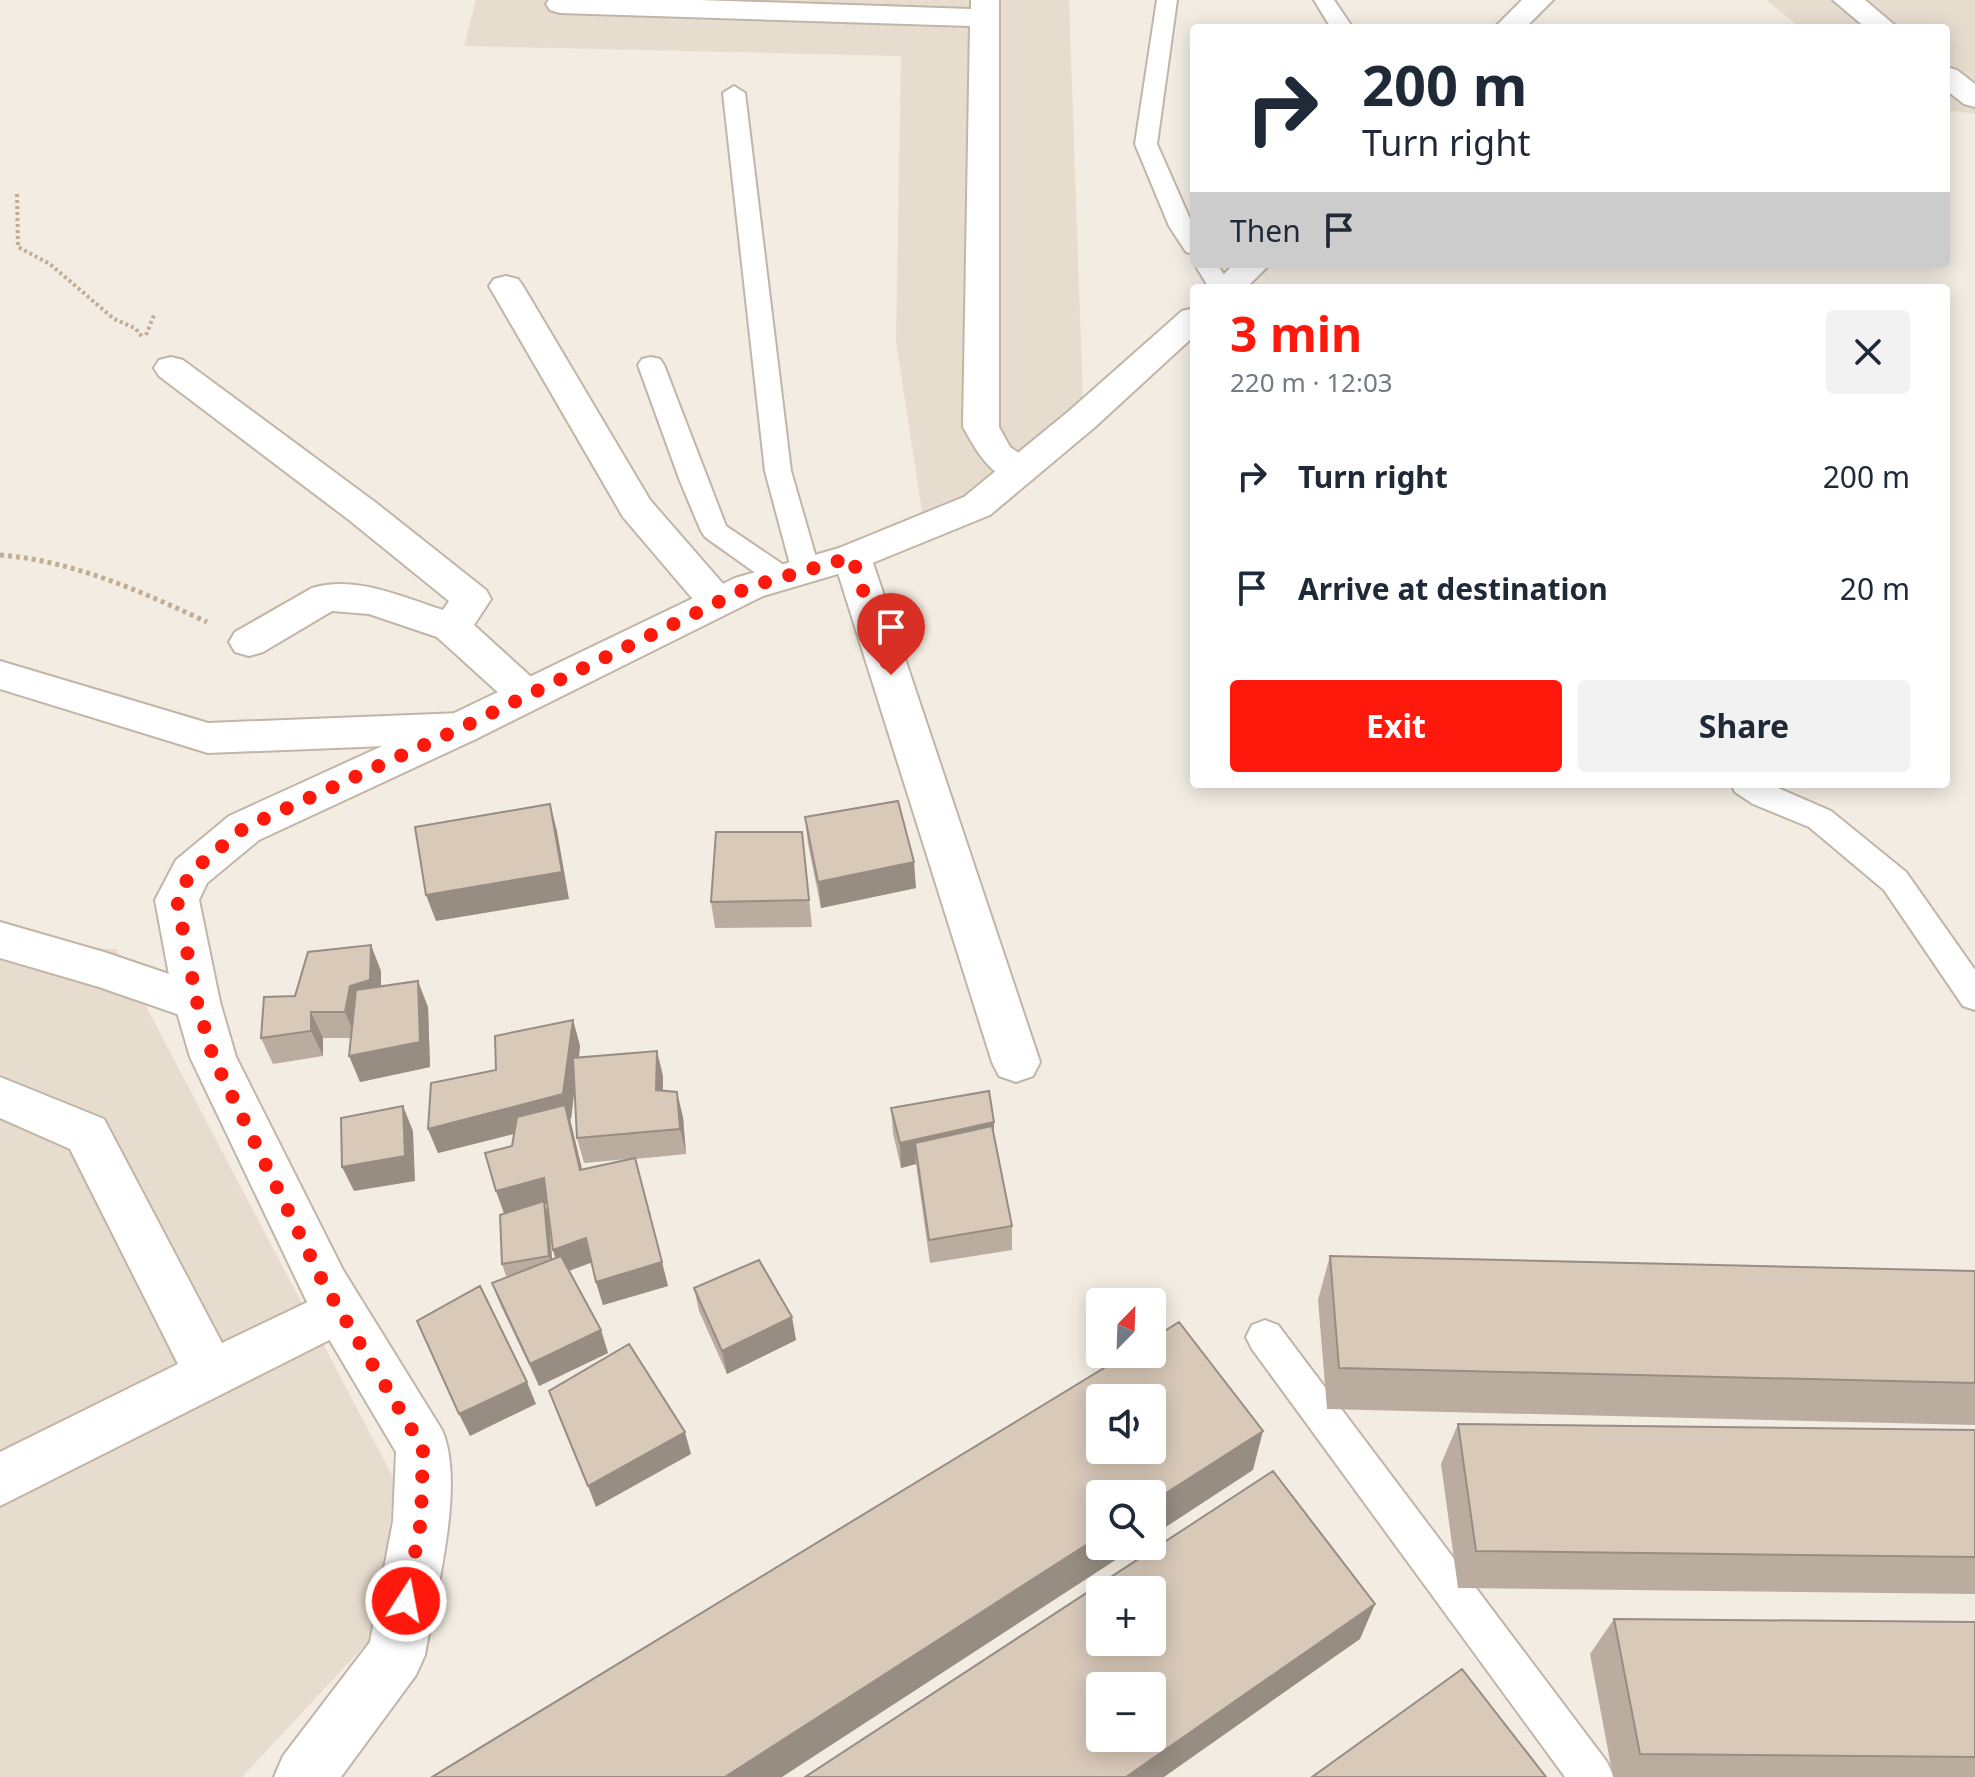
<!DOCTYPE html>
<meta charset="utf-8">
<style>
:root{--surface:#fff;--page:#f2f2f3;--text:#1f2937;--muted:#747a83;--accent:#ff190c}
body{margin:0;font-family:"Noto Sans",sans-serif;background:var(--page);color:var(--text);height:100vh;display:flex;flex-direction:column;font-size:30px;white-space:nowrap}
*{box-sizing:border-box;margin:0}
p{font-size:26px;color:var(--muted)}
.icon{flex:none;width:44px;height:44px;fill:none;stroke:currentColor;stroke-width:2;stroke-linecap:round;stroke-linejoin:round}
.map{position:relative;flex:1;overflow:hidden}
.details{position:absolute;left:1190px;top:284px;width:760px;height:504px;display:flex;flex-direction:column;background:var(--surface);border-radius:8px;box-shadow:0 4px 20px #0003}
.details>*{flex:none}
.guide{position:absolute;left:1190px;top:24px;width:760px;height:244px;border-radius:8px;box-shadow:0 4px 20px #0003;background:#fff;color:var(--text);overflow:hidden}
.needle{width:52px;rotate:23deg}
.controls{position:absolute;left:1086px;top:1288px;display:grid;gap:16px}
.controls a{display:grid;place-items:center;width:80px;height:80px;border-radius:8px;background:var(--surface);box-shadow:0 4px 20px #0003;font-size:40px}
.pin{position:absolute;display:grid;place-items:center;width:68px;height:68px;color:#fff;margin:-82px -34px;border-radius:50% 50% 50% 0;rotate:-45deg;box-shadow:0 0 8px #0007}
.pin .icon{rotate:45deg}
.me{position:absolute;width:88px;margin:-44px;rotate:11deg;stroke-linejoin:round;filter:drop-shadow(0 0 6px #0008)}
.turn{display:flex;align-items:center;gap:28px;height:168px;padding:0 40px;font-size:36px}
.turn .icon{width:104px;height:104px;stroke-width:2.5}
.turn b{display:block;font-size:56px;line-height:68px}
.then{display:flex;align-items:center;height:76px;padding:0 40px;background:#0003;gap:16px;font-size:30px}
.round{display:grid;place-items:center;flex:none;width:84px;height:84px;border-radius:8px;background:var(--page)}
.head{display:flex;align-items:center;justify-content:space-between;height:136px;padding:0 40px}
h1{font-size:48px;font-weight:700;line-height:60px;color:var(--accent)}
.cta{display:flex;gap:16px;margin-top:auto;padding:16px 40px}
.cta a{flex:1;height:92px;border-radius:8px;background:var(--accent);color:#fff;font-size:32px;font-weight:700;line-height:92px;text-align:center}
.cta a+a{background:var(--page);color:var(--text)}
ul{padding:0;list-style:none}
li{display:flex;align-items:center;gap:24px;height:112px;padding:0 40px}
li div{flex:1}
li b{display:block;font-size:30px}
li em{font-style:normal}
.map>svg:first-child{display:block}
.residential{fill:#e7ddcf}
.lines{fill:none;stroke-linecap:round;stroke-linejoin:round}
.service-casing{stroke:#c1b5a7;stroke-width:4}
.minor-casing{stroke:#c1b5a7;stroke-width:4}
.tertiary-casing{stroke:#c1b5a7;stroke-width:4}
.path-far1{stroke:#c1ad94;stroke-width:4;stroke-dasharray:3 3;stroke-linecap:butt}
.path{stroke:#c1ad94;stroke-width:5;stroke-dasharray:4 4;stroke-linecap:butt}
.service{fill:#fff;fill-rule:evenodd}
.minor{fill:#fff;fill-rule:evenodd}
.tertiary{fill:#fff;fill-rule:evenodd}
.wall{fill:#baad9f;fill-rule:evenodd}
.shaded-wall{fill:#978d82}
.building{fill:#d8c9b9;stroke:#978d82;stroke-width:2;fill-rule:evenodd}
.route{stroke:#ff190c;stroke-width:14;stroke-dasharray:0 25.2}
</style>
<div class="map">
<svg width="1975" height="1777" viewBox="0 0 1975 1777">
<rect width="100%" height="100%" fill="#f2ece2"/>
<path class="residential" d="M476,0H1069L1083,403L1031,452L924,524L896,341L901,56L464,46Z
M1766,0H1975V114L1946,110V28H1801Z
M0,948L116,949L394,1479L380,1629L242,1777H0Z"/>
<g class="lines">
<g class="service-casing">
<path id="service" d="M1157,0H1177L1157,144L1194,228V254L1186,252L1169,226L1135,144Z
M1314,0H1334L1353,28H1331Z
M734,86L745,93L791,471L819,568L815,575L805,577L795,575L791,568L765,471L723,93Z
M1194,263L1217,264L1233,288H1209Z
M651,357L660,359L664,365L726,526L791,570L795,577L791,584L781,587L771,584L705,537L701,531L680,481L638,365L642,359Z
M1731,784H1769L1831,811L1906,872L1975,970V1010L1963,1006L1884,890L1809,827L1753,804L1735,792Z
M1265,1320L1278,1325L1607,1762L1614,1777H1565L1252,1349L1246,1337L1252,1325Z"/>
</g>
<g class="minor-casing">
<path id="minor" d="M549,0H699L971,9V0H999V427L1010,447L1033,463L1038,471L1033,479C997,489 978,454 963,427L970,26L560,13L550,10L546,4Z
M1833,0H1865L1898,28H1866Z
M1946,67L1957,70L1975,84V107L1964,104L1946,90Z
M506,276L518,279L523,286L650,500L731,593L736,602L731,611L717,615L703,611L623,517L489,286L494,279Z
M171,357L183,360L375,502L486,590L491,599L474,625L540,685L546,695L540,705L526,710L512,705L437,637L369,614L332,611L263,652L249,656L235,652L229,642L235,632L312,588C355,575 402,597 443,610L449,601L349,520L159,376L154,368L159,360Z
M852,544L865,548L871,557L1040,1062L1033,1076L1016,1082L999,1076L992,1062L833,557L839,548Z
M0,661L208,723L461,713L476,717L482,728L476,739L461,743L208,753L0,689Z
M0,922L104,952L213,989L220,1002L213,1015L197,1021L99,987L0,958Z
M0,1077L104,1119L222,1343L339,1287L357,1294L365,1310L357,1326L0,1506V1452L178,1364L70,1149L0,1118Z"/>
</g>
<g class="tertiary-casing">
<path id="tertiary" d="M1522,0H1553L1525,28H1494Z
M1234,264H1270L1246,288H1210Z
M1194,308V336L1095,427L990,515L865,566L763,596L476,739L259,840L207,883L199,900L220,1002L236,1057L343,1270L442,1430C466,1484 435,1596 425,1655L416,1675L341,1777H274L283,1756L370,1642L393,1521L396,1452L307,1302L190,1057L174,1002L155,900L176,860L229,816L446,717L735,578L839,548L964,497L1069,411L1182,311Z"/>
</g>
<path class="path-far1" d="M17,194L18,247L50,264L114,319L135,328L143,338
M146,335L154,315"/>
<path class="path" d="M0,555C74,561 140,591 207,622"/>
<use href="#service" class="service"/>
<use href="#minor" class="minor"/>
<use href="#tertiary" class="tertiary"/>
</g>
<path class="wall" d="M805,817L916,888L821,908L808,844Z
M802,832L812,927L715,928L711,902Z
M381,971V986L428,1007L430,1067L360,1082L351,1038H323V1056L273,1064L261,1038L295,996Z
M573,1020L580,1046L579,1058L663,1076V1091L683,1117L686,1154L635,1159L668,1286L603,1305L596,1282L591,1262L569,1270L601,1330L608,1353L539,1386L501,1306L492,1283L512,1275L506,1276L502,1264L504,1214L496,1191L512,1146L514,1134L438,1153L428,1129L496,1070ZM574,1091L577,1138L584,1163L628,1159L582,1170L570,1119H571ZM545,1204H547L553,1250L555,1258L552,1259L548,1213Z
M891,1108L994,1122V1136L1012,1226V1250L930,1263L916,1164L901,1168L893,1133Z
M1330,1256L1975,1271V1425L1327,1409L1318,1300Z
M694,1288L796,1340L727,1374L699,1311Z
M1458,1424L1975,1430V1594L1458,1588L1441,1464Z
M1614,1619L1975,1622V1777H1613L1590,1654Z"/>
<path class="shaded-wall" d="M550,804L557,831L569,899L436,921L426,895Z
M914,862L916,888L821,908L818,882Z
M371,945L381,971V1006L356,1038L345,1012L350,986Z
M418,981L428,1007L430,1067L360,1082L349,1056Z
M311,1012L323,1038V1056L311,1031Z
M573,1020L580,1046L571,1119H570L588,1194L580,1170L569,1120L438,1153L428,1129Z
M657,1051L663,1076L662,1115L656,1090Z
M677,1092L683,1117L686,1154L680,1129Z
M403,1106L413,1131L415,1181L354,1191L342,1167Z
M994,1122V1147L915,1143L916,1164L901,1168L900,1143Z
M544,1178L552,1202L545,1204L548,1213L553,1268L549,1256L505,1215L496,1191Z
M586,1238L593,1262L561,1274L553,1250Z
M662,1262L668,1286L603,1305L596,1282Z
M792,1317L796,1340L727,1374L722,1351Z
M601,1330L608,1353L539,1386L530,1364Z
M527,1382L536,1404L470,1436L459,1414Z
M1263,1431L1253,1470L1152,1536V1502Z
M685,1432L691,1454L596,1507L588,1486Z
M1100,1536V1546H1137L782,1777H725Z
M1375,1604L1360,1639L1164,1777H1126Z"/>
<path class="building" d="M898,801L914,862L818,882L805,817Z
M550,804L562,872L426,895L415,827Z
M716,832H802L809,900L711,902Z
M371,945L370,980L350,986L345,1012H311V1031L261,1038L264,997L295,996L308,952Z
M418,981L420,1042L349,1056L356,990Z
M573,1020L563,1094L428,1129L431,1083L496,1070L495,1036Z
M657,1051L656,1090L677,1092L680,1129L577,1138L573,1058Z
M989,1091L994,1122L900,1143L891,1108Z
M565,1105L580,1170L635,1158L662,1262L596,1282L586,1238L553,1250L544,1178L496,1191L485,1153L512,1146L517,1117Z
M403,1106L405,1156L342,1167L341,1118Z
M992,1126L1012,1226L929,1240L915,1143Z
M544,1201L549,1256L502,1264L500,1215Z
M561,1256L601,1330L530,1364L492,1283Z
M1330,1256L1975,1271V1383L1339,1368Z
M759,1260L792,1317L722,1351L694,1288Z
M480,1286L527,1382L459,1414L417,1321Z
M1179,1322L1263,1431L1152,1502V1494H1100V1536L725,1777H432L1127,1354H1152V1339ZM1100,1398H1152V1450H1100Z
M629,1344L685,1432L588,1486L549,1391Z
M1458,1424L1975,1430V1557L1476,1551Z
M1273,1471L1375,1604L1126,1777H805ZM1100,1590H1152V1642H1100ZM1100,1686H1152V1738H1100Z
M1614,1619L1975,1622V1757L1640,1754Z
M1462,1669L1546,1777H1312Z"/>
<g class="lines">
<path class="route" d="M406,1601L421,1521L423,1448L325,1286L213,1057L197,1002L177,900L191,872L244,828L461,728L749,587L852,557L891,675"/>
</g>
</svg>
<div class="controls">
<a><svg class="needle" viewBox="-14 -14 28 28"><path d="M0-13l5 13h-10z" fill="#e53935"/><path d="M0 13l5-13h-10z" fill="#747a83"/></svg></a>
<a><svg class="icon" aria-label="sound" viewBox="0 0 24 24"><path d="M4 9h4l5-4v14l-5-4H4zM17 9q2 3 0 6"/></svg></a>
<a><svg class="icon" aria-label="search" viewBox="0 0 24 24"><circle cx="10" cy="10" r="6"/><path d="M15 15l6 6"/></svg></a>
<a>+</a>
<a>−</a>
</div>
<div class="pin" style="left:891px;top:675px;background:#d93025"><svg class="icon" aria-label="arrive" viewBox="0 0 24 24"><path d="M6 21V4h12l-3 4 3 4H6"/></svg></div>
<svg class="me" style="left:406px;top:1601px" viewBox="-20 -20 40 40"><circle r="17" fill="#ff190c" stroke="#fff" stroke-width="3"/><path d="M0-11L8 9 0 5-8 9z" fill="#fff"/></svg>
<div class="guide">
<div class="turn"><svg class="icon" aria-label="right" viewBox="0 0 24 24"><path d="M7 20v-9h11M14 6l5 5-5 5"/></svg><div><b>200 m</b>Turn right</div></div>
<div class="then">Then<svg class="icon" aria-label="arrive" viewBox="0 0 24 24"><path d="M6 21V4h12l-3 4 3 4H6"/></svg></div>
</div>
<section class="details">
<div class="head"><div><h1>3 min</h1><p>220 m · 12:03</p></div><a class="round"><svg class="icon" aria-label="close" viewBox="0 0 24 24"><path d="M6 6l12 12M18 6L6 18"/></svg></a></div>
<ul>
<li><svg class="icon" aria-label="right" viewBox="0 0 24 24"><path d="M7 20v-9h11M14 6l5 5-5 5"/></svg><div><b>Turn right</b></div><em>200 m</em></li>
<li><svg class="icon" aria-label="arrive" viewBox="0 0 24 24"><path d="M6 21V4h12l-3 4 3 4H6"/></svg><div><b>Arrive at destination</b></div><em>20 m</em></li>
</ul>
<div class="cta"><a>Exit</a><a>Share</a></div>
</section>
</div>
